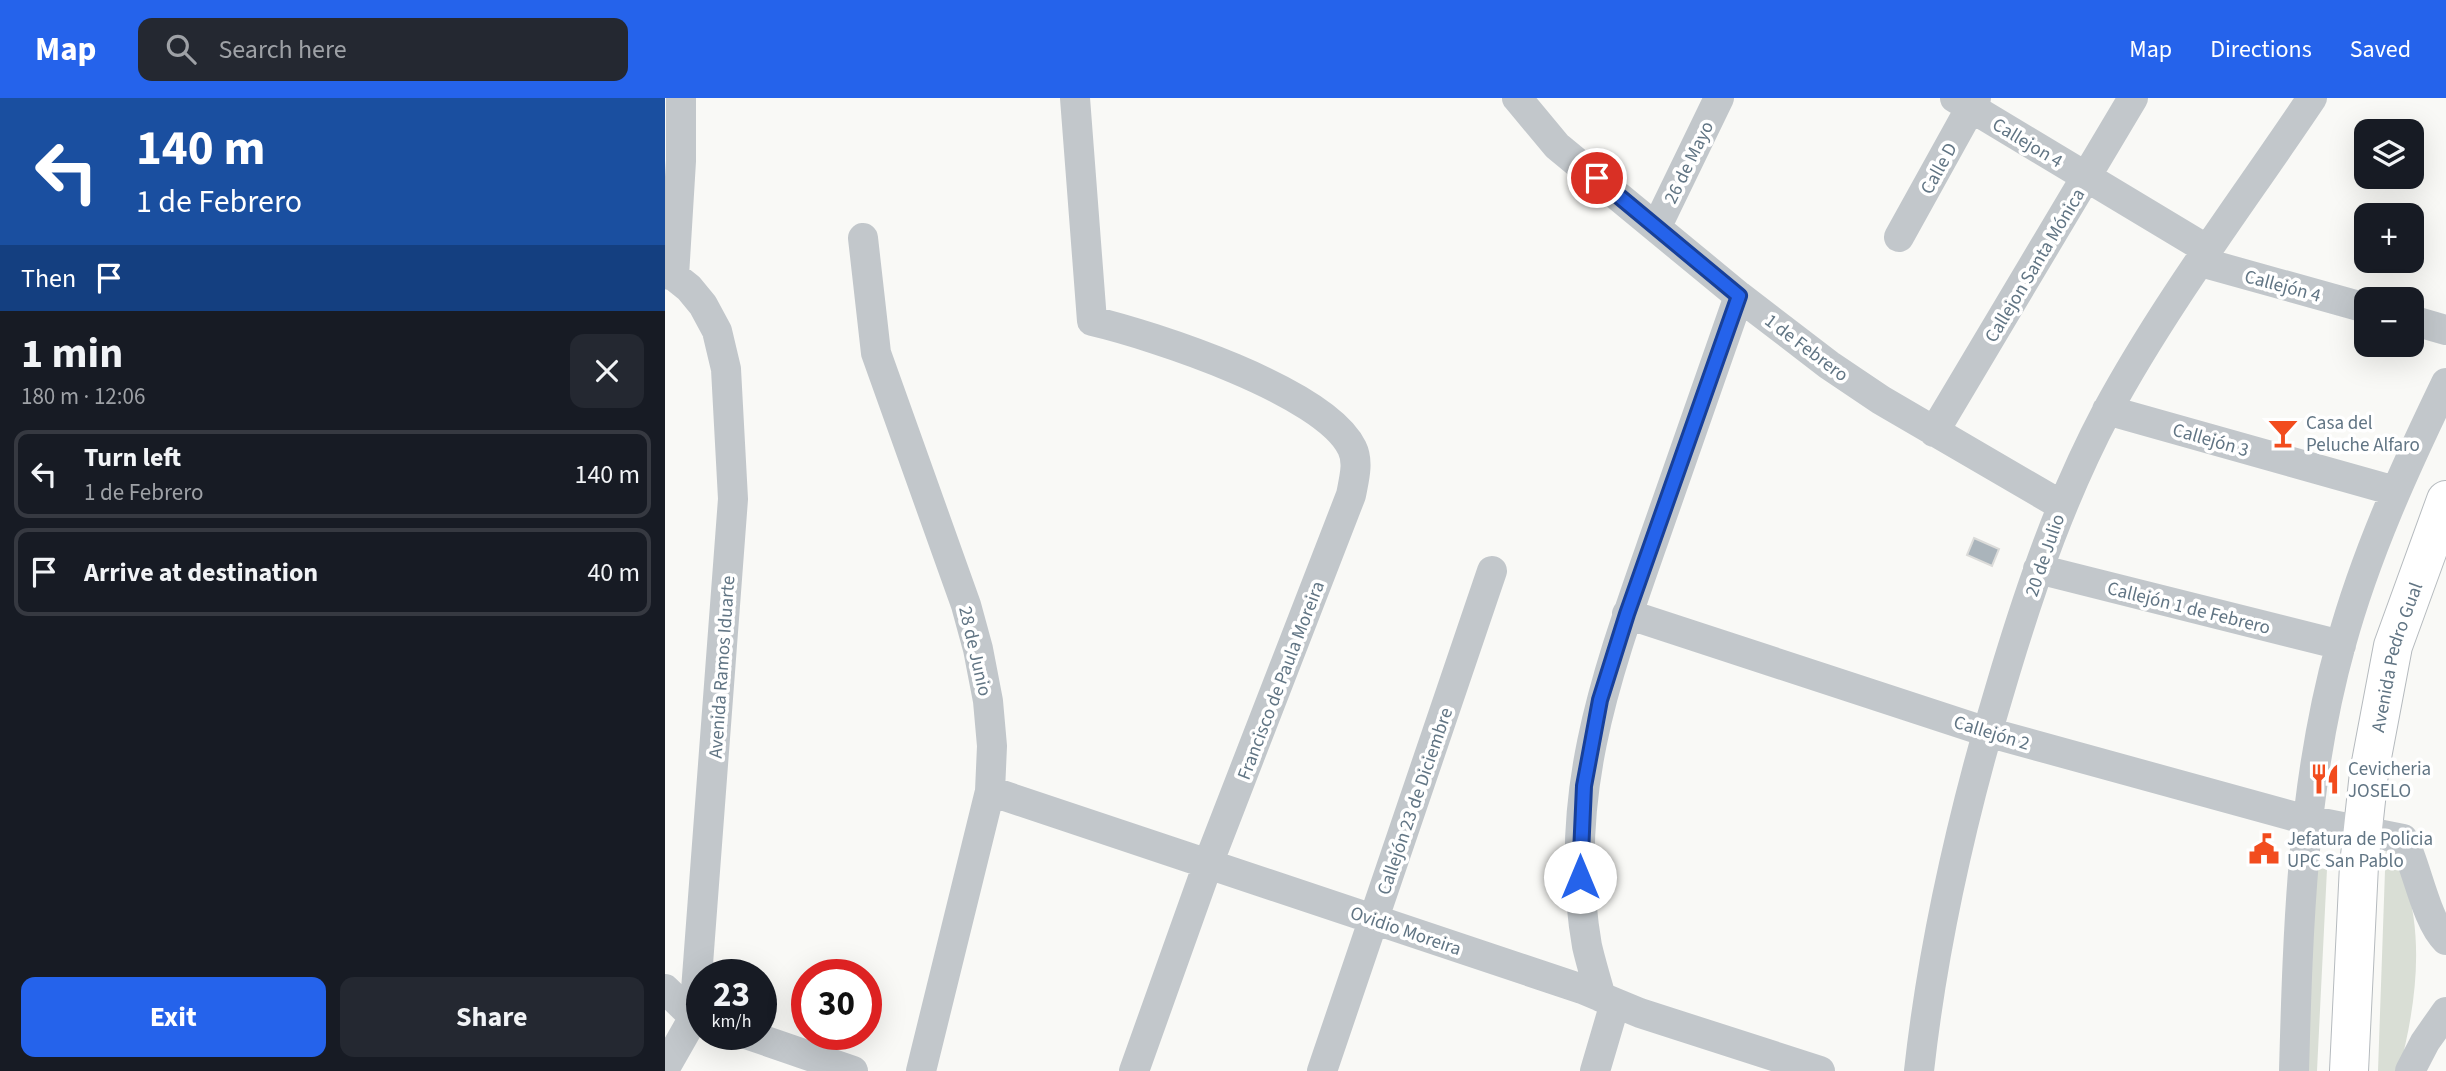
<!DOCTYPE html>
<meta charset="utf-8">
<style>
:root{--surface:#171b24;--page:#242831;--text:#f1f3f6;--muted:#9ea1a6;--line:#363941;--accent:#2563eb}
body{margin:0;font-family:"Source Sans 3",sans-serif;background:var(--page);color:var(--text);height:100vh;display:flex;flex-direction:column;font-size:26px;white-space:nowrap}
*{box-sizing:border-box;margin:0}
p{font-size:23px;color:var(--muted)}
.icon{flex:none;width:38px;height:38px;fill:none;stroke:currentColor;stroke-width:2;stroke-linecap:round;stroke-linejoin:round}
.map{position:relative;flex:1;overflow:hidden}
.sheet{display:flex;flex-direction:column;background:var(--surface);width:665px}
.sheet>*{flex:none}
.hud{background:#1a4fa0;color:#fff;overflow:hidden}
.controls{position:absolute;left:1689px;top:21px;display:grid;gap:14px}
.controls a{display:grid;place-items:center;width:70px;height:70px;border-radius:14px;background:var(--surface);box-shadow:0 7px 28px #0002;font-size:35px}
.speed{position:absolute;left:21px;top:861px;display:flex;gap:14px;font-size:35px;font-weight:700;text-align:center}
.speed>*{display:grid;place-content:center;width:91px;height:91px;border-radius:50%;background:var(--surface);box-shadow:0 7px 28px #0002;line-height:1}
.speed small{font-size:18px;font-weight:400}
.speed .limit{border:10px solid #d22;background:#fff;color:#111}
.pin{position:absolute;display:grid;place-items:center;width:60px;height:60px;color:#fff;margin:-30px;border:4px solid #fff;border-radius:50%;box-shadow:0 2px 7px #0007}
.me{position:absolute;width:77px;margin:-38px;rotate:0deg;stroke-linejoin:round;filter:drop-shadow(0 0 5px #0008)}
.turn{display:flex;align-items:center;gap:24px;height:147px;padding:0 21px;font-size:32px}
.turn .icon{width:91px;height:91px;stroke-width:2.5}
.turn b{display:block;font-size:49px;line-height:60px}
.then{display:flex;align-items:center;height:66px;padding:0 21px;background:#0003;gap:14px;font-size:26px}
.round{display:grid;place-items:center;flex:none;width:74px;height:74px;border-radius:14px;background:var(--page)}
.overview{display:flex;align-items:center;justify-content:space-between;height:119px;padding:0 21px}
h1{font-size:42px;font-weight:700;line-height:52px}
.primary-button{display:flex;gap:14px;margin-top:auto;padding:14px 21px}
.primary-button a{flex:1;height:80px;border-radius:14px;background:var(--accent);color:#fff;font-size:28px;font-weight:700;line-height:80px;text-align:center}
.primary-button a+a{background:var(--page);color:var(--text)}
ul{padding:0;list-style:none}
li{display:flex;align-items:center;gap:21px;height:88px;margin:0 14px 10px;padding:0 7px;border:4px solid var(--line);border-radius:14px}
li div{flex:1}
li b{display:block;font-size:26px}
li em{font-style:normal}
header{display:flex;align-items:center;gap:42px;box-sizing:border-box;height:98px;padding:0 35px;background:var(--accent);color:#fff}
header strong{font-size:33px}
nav{display:flex;gap:38px;margin-inline-start:auto;font-size:24px}
.search{width:490px;height:63px;background:var(--page);display:flex;align-items:center;gap:18px;box-sizing:border-box;padding:0 24px;border-radius:14px;color:var(--muted);font-size:26px}
main{display:flex;flex:1;min-height:0}
.map>svg:first-child{display:block}
.green{fill:#d9ded5}
.building{fill:#aab4bb;stroke:#dbdbd9;stroke-width:2}
.lines{fill:none;stroke-linecap:round;stroke-linejoin:round}
.highway-casing{stroke:#b5babe;stroke-width:40}
.minor{stroke:#c2c7cb;stroke-width:30}
.highway{stroke:#fff;stroke-width:38}
.route-casing{stroke:#184099;stroke-width:18}
.route{stroke:#2563eb;stroke-width:12}
.labels{text-anchor:middle;stroke-width:7;stroke-linejoin:round;paint-order:stroke}
.street-label{font-size:19px;fill:#617584;stroke:#fff}
.poi-label{font-size:19px;fill:#617584;stroke:#fff;text-anchor:start}
</style>
<header>
<strong>Map</strong>
<div class="search"><svg class="icon" aria-label="search" viewBox="0 0 24 24"><circle cx="10" cy="10" r="6"/><path d="M15 15l6 6"/></svg>Search here</div>
<nav><a>Map</a><a>Directions</a><a>Saved</a></nav>
</header>
<main>
<section class="sheet">
<div class="hud">
<div class="turn"><svg class="icon" aria-label="left" viewBox="0 0 24 24"><path d="M17 20v-9H6M10 6l-5 5 5 5"/></svg><div><b>140 m</b>1 de Febrero</div></div>
<div class="then">Then<svg class="icon" aria-label="arrive" viewBox="0 0 24 24"><path d="M6 21V4h12l-3 4 3 4H6"/></svg></div>
</div>
<div class="overview"><div><h1>1 min</h1><p>180 m · 12:06</p></div><a class="round"><svg class="icon" aria-label="close" viewBox="0 0 24 24"><path d="M6 6l12 12M18 6L6 18"/></svg></a></div>
<ul>
<li><svg class="icon" aria-label="left" viewBox="0 0 24 24"><path d="M17 20v-9H6M10 6l-5 5 5 5"/></svg><div><b>Turn left</b><p>1 de Febrero</p></div><em>140 m</em></li>
<li><svg class="icon" aria-label="arrive" viewBox="0 0 24 24"><path d="M6 21V4h12l-3 4 3 4H6"/></svg><div><b>Arrive at destination</b></div><em>40 m</em></li>
</ul>
<div class="primary-button"><a>Exit</a><a>Share</a></div>
</section>
<div class="map">
<svg width="1781" height="973" viewBox="0 0 1781 973">
<rect width="100%" height="100%" fill="#f9f9f6"/>
<path class="green" d="M1721,744C1733,754 1735,767 1740,782C1760,844 1750,911 1734,973H1713Z
M1650,770L1662,771L1652,973H1642Z"/>
<path class="building" d="M1309,440L1334,451L1327,468L1302,457Z"/>
<g class="lines">
<g class="highway-casing">
<g id="highway">
<path id="s1" d="M1684,973L1694,767L1704,675L1728,548L1781,402"/>
</g>
</g>
<path class="minor" d="M410,0L427,223C487,237 660,293 687,350C694,364 689,381 686,397L543,766L469,973
M852,0L892,48L1074,198L1164,267L1216,302L1396,407
M1290,0L1543,152
M992,128L1054,0
M1234,139L1311,0
M198,140L211,255L301,507L313,551L323,603L327,648L325,693L256,973
M1536,164L1701,210
M0,176L9,178L24,190L38,207L52,233L61,271L68,401L29,919L0,970
M9,178L16,63V0
M1746,222L1781,232
M1442,312L1730,393
M1269,334L1468,0
M1373,471L1676,547
M962,516L1322,634L1642,722L1738,741C1752,769 1761,823 1781,842
M325,693L917,891L975,915L1155,973
M0,891L29,919L37,921
M936,899C931,882 926,865 922,848C896,699 942,575 990,438C1018,358 1046,278 1074,198
M81,936L188,973
M657,973L827,473
M930,973L950,905
M1254,973C1269,837 1301,702 1341,571C1368,482 1398,396 1442,313C1501,204 1578,103 1647,0
M1629,973C1633,830 1637,685 1676,546C1701,455 1740,370 1781,285
M1745,973L1760,944L1781,914"/>
<use href="#highway" class="highway"/>
</g>
<g class="lines">
<g class="route-casing">
<path id="route" d="M915,779L919,688L935,602L962,516L1074,198L932,80"/>
</g>
<use href="#route" class="route"/>
</g>
<defs>
<g id="bar-bare" transform="scale(2.415)"><path d="M-6-5H6L.8 .8V4.5H3.5V6h-7V4.5H-.8V.8Z" fill="#f24c1e" stroke="#fff" stroke-width="2.5" paint-order="stroke"/></g>
<g id="restaurant-bare" transform="scale(2.415)"><path d="M-5-6h1v4h1v-4h1v4h1v-4h1v5L-1.5 .5V6h-2V.5L-5-1ZM5-6V6H3V1.5H1.5Q1.5-4 5-6Z" fill="#f24c1e" stroke="#fff" stroke-width="2.5" paint-order="stroke"/></g>
<g id="civic-bare" transform="scale(2.415)"><path d="M-.6-6.5H3V-4.5H.6V-3L4-1V1h2V6H-6V1h2V-1L-.6-3ZM-1.2 2.5V6h2.4V2.5Z" fill="#f24c1e" stroke="#fff" stroke-width="2.5" paint-order="stroke"/></g>
</defs>
<g fill-rule="evenodd">
<use href="#bar-bare" x="1618" y="335"/>
<use href="#restaurant-bare" x="1660" y="681"/>
<use href="#civic-bare" x="1599" y="751"/>
</g>
<g class="labels">
<g class="street-label">
<text transform="translate(1363 44) rotate(31)" y="7">Callejon 4</text>
<text transform="translate(1023 64) rotate(-64)" y="7">26 de Mayo</text>
<text transform="translate(1273 70) rotate(-61)" y="7">Calle D</text>
<text transform="translate(1369 167) rotate(-59)" y="7">Callejon Santa Mónica</text>
<text transform="translate(1618 187) rotate(15)" y="7">Callejón 4</text>
<text transform="translate(1142 249) rotate(37)" y="7">1 de Febrero</text>
<text transform="translate(1546 341) rotate(16)" y="7">Callejón 3</text>
<text transform="translate(1379 457) rotate(-71)" y="7">20 de Julio</text>
<text transform="translate(1524 509) rotate(14)" y="7">Callejón 1 de Febrero</text>
<text transform="translate(311 553) rotate(77)" y="7">28 de Junio</text>
<text dy="7" stroke="none"><textPath href="#s1" startOffset="418">Avenida Pedro Gual</textPath></text>
<text transform="translate(56 569) rotate(-86)" y="7">Avenida Ramos Iduarte</text>
<text transform="translate(615 582) rotate(-69)" y="7">Francisco de Paula Moreira</text>
<text transform="translate(1327 634) rotate(17)" y="7">Callejón 2</text>
<text transform="translate(749 703) rotate(-71)" y="7">Callejón 23 de Diciembre</text>
<text transform="translate(741 832) rotate(19)" y="7">Ovidio Moreira</text>
</g>
<g class="poi-label">
<text x="1641" y="331">Casa del<tspan x="1641" dy="22">Peluche Alfaro</tspan></text>
<text x="1683" y="677">Cevicheria<tspan x="1683" dy="22">JOSELO</tspan></text>
<text x="1622" y="747">Jefatura de Policia<tspan x="1622" dy="22">UPC San Pablo</tspan></text>
</g>
</g>
</svg>
<div class="controls">
<a><svg class="icon" aria-label="layers" viewBox="0 0 24 24"><path d="M12 4l9 5-9 5-9-5zM3 14l9 5 9-5"/></svg></a>
<a>+</a>
<a>−</a>
</div>
<div class="speed"><div>23<small>km/h</small></div><div class="limit">30</div></div>
<div class="pin" style="left:932px;top:80px;background:#d93025"><svg class="icon" aria-label="arrive" viewBox="0 0 24 24"><path d="M6 21V4h12l-3 4 3 4H6"/></svg></div>
<svg class="me" style="left:915px;top:779px" viewBox="-20 -20 40 40"><circle r="19" fill="#fff"/><path d="M0-13L10 11 0 6-10 11z" fill="#2563eb"/></svg>
</div>
</main>
